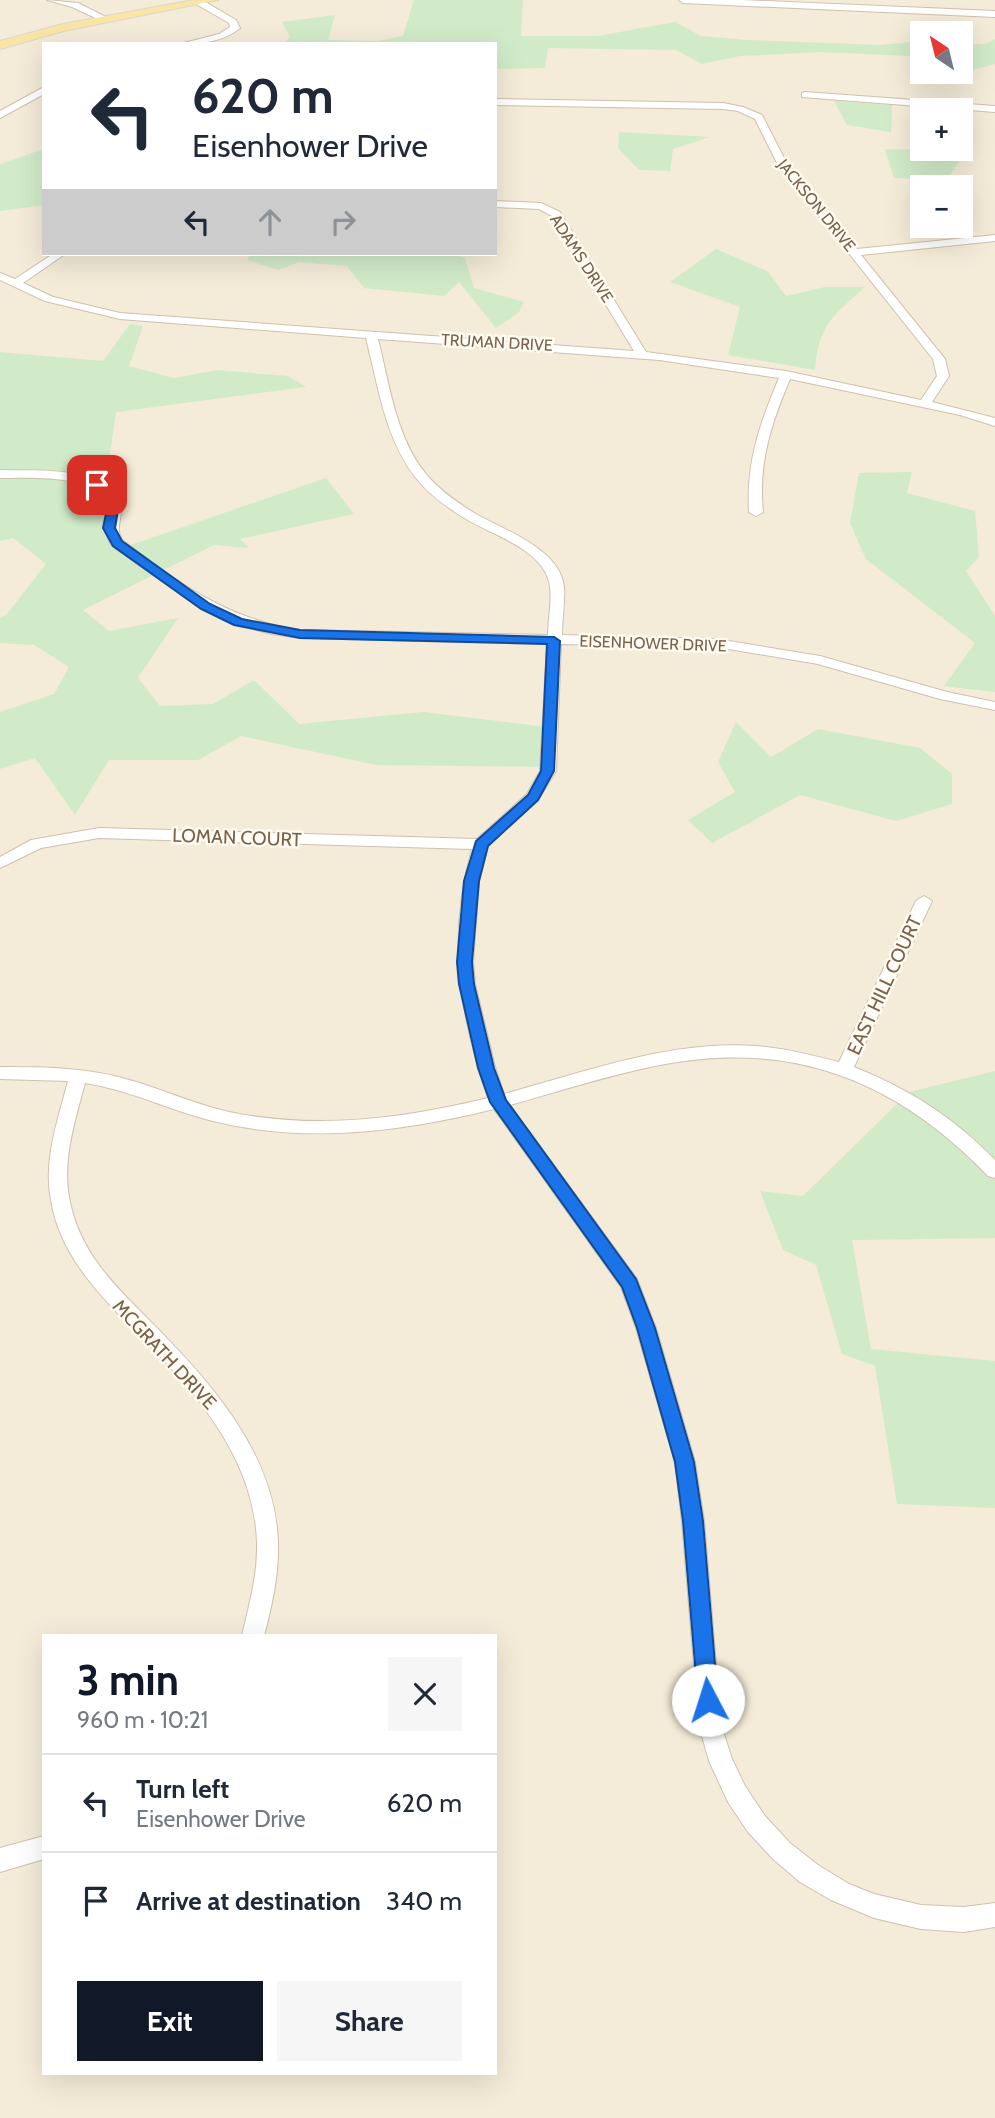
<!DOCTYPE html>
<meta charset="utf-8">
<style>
:root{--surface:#fff;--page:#f6f6f7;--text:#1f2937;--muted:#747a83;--line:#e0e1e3;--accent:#111827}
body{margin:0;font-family:Cabin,sans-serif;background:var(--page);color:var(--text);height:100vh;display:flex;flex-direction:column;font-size:26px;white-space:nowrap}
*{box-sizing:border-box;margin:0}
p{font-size:23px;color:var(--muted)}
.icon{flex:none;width:38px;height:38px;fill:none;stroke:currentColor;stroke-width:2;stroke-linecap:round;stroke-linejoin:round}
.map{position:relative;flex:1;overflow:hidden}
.side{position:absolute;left:42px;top:1634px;width:455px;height:441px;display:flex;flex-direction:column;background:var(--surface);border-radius:0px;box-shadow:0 7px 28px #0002}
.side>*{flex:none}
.hud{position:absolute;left:42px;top:42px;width:455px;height:214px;border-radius:0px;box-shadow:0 7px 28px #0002;background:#fff;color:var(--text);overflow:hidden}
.needle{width:46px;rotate:325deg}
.buttons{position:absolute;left:910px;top:21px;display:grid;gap:14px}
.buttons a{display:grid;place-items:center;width:63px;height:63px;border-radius:0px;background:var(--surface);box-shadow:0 7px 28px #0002;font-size:35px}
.pin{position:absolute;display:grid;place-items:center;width:60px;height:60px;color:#fff;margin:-30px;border-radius:14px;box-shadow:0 4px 10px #0006}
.me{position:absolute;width:77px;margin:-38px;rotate:355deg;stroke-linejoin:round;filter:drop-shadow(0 0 5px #0008)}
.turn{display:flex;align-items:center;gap:24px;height:147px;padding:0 35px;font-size:32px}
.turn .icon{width:91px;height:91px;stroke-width:2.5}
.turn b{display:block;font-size:49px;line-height:60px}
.lanes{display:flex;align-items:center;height:66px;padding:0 35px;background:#0003;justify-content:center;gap:35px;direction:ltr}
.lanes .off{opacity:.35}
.round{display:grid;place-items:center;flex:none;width:74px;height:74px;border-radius:0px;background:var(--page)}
.overview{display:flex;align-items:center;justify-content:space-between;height:119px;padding:0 35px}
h1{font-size:42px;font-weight:800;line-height:52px;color:var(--accent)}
.primary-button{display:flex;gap:14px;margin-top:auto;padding:14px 35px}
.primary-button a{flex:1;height:80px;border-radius:0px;background:var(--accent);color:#fff;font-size:28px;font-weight:800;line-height:80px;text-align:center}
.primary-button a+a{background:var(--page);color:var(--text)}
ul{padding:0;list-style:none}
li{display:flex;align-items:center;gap:21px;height:98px;padding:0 35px;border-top:2px solid var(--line)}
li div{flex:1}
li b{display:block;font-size:26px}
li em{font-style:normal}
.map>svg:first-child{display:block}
.residential{fill:#f4ebd8;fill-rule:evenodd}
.green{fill:#d1ebc8}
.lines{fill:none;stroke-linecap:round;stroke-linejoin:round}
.minor-casing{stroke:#cfc1af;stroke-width:2}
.major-casing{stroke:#dcd6d1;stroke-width:2}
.minor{fill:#fff;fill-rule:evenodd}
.major{fill:#f9e5a4;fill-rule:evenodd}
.route{fill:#1a73e8;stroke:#114b97;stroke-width:2}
.labels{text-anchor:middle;stroke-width:5;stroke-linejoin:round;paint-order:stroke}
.far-street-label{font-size:16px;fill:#78624d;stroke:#fffbf1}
.street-label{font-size:19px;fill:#78624d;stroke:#fffbf1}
</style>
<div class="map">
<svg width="995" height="2118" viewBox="0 0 995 2118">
<rect width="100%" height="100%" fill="#fcf8ea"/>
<path class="residential" d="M0,0H995V2118H0ZM922,33H961V72H922ZM44,44H495V254H44ZM922,110H961V149H922ZM922,187H961V226H922ZM44,1636H495V2074H44Z"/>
<path class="green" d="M414,0H523L521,36H598L675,22L701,36L748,40L879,45L922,41V65L910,56L820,52L740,56L702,64L676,50L548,48L545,68L495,69V44H284L290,37L282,22L335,15L328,40L377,41L403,36Z
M995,39V64L942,78L933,72H961V45L986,44Z
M834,101L892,105L891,132L847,125Z
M619,132L710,137L673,149L670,171L639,170L618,148Z
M44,149V205L0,211V164Z
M885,149L967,151L946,180L894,178Z
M716,249L767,271L786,296L825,287H865C832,317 819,324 815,370L728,355L740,307L670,282Z
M251,254H454L465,258L474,288L524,302L519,312L496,328L459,282L444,296L364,288L347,266L299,262L278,270L247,260Z
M130,324L143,326L129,366L174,378L217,370L288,376L306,387L116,412L105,488L122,548L326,478L354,514L240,539L249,548L214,545L83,610L109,631L178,618L138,678L160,706L213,704L254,680L299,724L423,712L546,727L545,767L376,765L241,736L198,760H109L75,815L35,758L0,769V712L54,694L69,667L34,645L0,643V618L7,614L46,564L13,538L0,541V352L103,361Z
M912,472L907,493L975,511L979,557L966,571L995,616V692L944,686L975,643L866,559L850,523L859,473Z
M736,722L771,757L818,729L920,748L952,774V804L896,821L800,795L712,843L688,820L735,792L718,762Z
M995,1071V1238L852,1240L871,1349L995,1361V1508L897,1504L875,1366L842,1354L816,1265L783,1250L760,1191L803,1196L909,1092Z"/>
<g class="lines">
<g class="minor-casing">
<path id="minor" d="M47,0L78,3L110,19L102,21L72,7Z
M196,0H202L236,20L240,28C223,42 201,44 180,44L219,34L230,27L229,23L196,4Z
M679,0H742L995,11V17L683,3Z
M44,87V94L0,118V111Z
M805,92L995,106V112L802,97V93Z
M495,99L723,103L743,107L762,115L785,160L857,249L995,235V241L861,255L945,359L949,376L932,402L995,418V426L960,415L790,379C771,424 758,463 763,512L756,516L749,512C746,462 760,423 779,378L659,360L378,339C389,383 396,438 426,474C440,491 458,503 476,514C504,530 560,549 564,587C565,603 562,620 562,635L717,639L820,656L947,692L995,702V710L940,699L818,664L717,647L561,644L556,771L538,800L488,846L479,881L473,962L475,984L495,1067L504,1094C585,1072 670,1040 755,1046C783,1048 811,1055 839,1062L916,901L924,896L932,901L854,1067C909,1089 953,1117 995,1160V1178L988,1176C897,1081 792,1039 660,1065C609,1075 560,1091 510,1105L637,1279L656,1328L695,1462L704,1521L721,1725L732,1759L745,1786L765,1816L790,1843L818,1865L849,1884L874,1894L921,1905L964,1907L995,1903V1927L964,1932L921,1929L874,1918L831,1900L800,1882L773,1859L748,1832L728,1802L709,1761L699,1725L682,1521L675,1462L636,1328L621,1287L494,1109C401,1132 307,1144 213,1121C169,1110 130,1090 85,1083C75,1121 61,1162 70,1202C80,1252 114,1285 148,1319C208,1379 275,1452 278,1542C279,1575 272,1605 264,1636H242C249,1605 258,1575 257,1542C254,1453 188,1383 128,1324C94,1289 59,1251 51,1200C43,1160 58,1120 68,1081L0,1079V1067C41,1067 82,1067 122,1078C158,1087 192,1104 229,1112C316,1130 402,1119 488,1098C459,1012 447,938 472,849L99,838L41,848L0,868V857L31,840L99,828L477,839L527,794L540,771L547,644L300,638L272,634L241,626L197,606L112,546C99,526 112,521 107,504C98,473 25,478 0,478V470C32,471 108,465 120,503C124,517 114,527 122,540C180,584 226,619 300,630L548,635C548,620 552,602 550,587C546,550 492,535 466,519C448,508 429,495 416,478C385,439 378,385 366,338L120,319L45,301L0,280V273L15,279L53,254H65L23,283L53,297L120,313L634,351L552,216L539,209L495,207V201L541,203L560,212L646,352L786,371L921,400L937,376L933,359L777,163L755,119L738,111L723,109L495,105Z
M44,1836V1859L0,1872V1848Z"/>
</g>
<g class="major-casing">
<path id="major" d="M194,0H218L64,31L0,49V41L63,24Z"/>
</g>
<use href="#minor" class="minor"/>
<use href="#major" class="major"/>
</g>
<path class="route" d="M93,483H101L119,504L115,528L122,541L210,604L242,619L300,630L554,637L560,641L554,771L538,800L488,846L479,881L472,962L474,984L494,1068L506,1100L636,1279L655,1328L694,1462L703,1521L718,1700L715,1707L708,1709L701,1707L698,1700L683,1521L675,1462L637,1328L622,1287L490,1102L478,1068L459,984L457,962L464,881L476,841L528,795L541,771L547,644L300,638L234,625L201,609L113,546L103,528L108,504L91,485Z"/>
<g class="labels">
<g class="far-street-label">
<text transform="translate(817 205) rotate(51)" y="6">JACKSON DRIVE</text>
<text transform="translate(582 258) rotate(57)" y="6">ADAMS DRIVE</text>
<text transform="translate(497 342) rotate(3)" y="6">TRUMAN DRIVE</text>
<text transform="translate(653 643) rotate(2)" y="6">EISENHOWER DRIVE</text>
</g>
<g class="street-label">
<text transform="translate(237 837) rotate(2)" y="7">LOMAN COURT</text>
<text transform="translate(884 985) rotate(-65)" y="7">EAST HILL COURT</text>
<text transform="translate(165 1354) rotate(47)" y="7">MCGRATH DRIVE</text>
</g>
</g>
</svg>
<div class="buttons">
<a><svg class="needle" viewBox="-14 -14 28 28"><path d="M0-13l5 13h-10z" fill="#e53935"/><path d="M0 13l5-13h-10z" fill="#747a83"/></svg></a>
<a>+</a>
<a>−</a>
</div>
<div class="pin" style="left:97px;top:485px;background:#d93025"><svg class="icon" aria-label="arrive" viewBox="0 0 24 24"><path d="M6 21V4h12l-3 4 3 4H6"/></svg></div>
<svg class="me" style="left:708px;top:1700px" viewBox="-20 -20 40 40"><circle r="19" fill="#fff"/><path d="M0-13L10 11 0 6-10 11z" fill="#1a73e8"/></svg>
<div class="hud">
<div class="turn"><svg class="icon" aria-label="left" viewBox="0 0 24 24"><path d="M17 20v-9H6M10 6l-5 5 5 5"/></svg><div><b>620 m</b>Eisenhower Drive</div></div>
<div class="lanes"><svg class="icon" aria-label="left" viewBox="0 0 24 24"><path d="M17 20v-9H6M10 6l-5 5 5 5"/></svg><svg class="icon off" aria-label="ahead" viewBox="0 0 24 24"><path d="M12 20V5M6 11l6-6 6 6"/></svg><svg class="icon off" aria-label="right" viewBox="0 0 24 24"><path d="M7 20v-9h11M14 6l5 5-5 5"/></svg></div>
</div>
<section class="side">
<div class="overview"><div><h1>3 min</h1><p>960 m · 10:21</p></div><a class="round"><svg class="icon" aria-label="close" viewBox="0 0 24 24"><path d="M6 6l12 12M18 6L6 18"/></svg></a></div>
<ul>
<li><svg class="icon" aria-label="left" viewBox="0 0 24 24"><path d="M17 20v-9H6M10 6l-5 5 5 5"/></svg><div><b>Turn left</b><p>Eisenhower Drive</p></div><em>620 m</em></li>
<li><svg class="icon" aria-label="arrive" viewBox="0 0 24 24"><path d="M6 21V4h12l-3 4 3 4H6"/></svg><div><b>Arrive at destination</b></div><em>340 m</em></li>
</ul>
<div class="primary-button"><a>Exit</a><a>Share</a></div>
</section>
</div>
